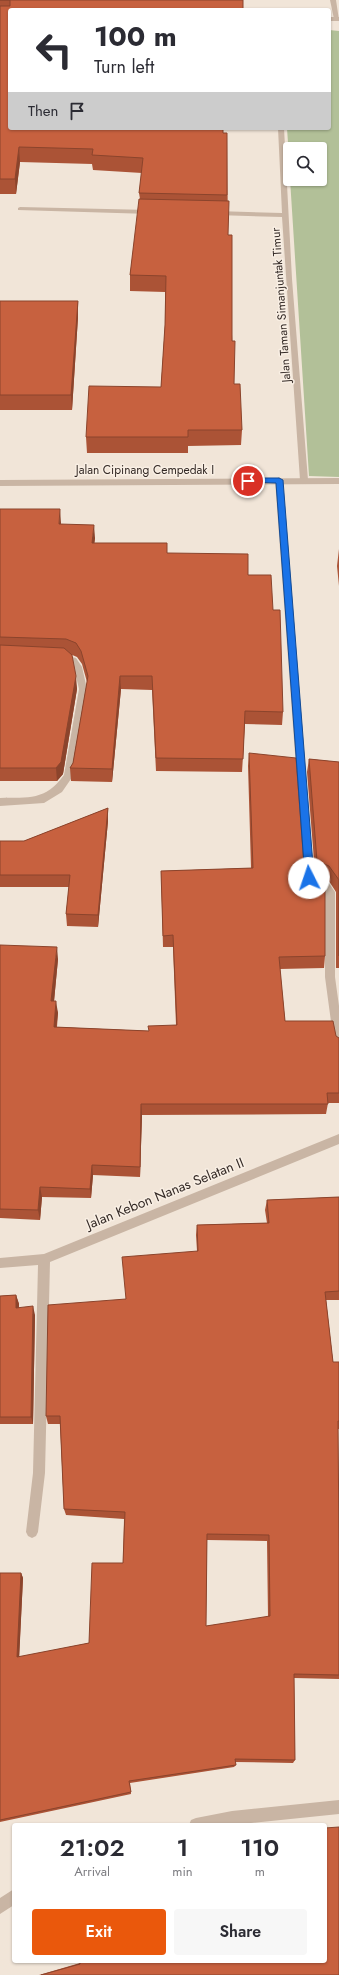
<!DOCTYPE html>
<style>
:root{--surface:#fff;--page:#f7f7f7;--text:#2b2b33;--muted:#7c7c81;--accent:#ea580c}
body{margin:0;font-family:Jost,sans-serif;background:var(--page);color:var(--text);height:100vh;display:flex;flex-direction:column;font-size:15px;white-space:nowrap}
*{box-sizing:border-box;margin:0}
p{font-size:13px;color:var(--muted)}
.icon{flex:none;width:22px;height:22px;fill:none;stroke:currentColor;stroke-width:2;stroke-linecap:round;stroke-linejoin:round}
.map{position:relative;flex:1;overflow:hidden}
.details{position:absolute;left:12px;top:1823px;width:315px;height:140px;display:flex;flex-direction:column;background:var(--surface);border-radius:4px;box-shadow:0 1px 3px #0004}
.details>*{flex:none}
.guide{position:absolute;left:8px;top:8px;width:323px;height:122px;border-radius:4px;box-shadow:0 1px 3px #0004;background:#fff;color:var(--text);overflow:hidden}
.buttons{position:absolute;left:283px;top:142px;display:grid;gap:8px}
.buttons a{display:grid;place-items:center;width:44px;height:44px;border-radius:4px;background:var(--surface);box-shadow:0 1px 3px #0004;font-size:20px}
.pin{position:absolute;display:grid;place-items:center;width:34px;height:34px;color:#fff;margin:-17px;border:2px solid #fff;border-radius:50%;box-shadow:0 1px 4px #0007}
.me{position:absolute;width:44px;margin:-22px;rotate:356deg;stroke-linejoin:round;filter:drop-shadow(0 0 3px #0008)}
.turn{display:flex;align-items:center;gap:14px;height:84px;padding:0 20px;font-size:18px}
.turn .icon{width:52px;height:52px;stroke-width:2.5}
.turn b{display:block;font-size:28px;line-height:34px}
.then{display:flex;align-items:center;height:38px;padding:0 20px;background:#0003;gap:8px;font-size:15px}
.eta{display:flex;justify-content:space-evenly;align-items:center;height:68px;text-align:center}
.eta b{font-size:24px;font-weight:600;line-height:28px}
.cta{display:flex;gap:8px;margin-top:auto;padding:8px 20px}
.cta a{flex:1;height:46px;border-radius:4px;background:var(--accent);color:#fff;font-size:16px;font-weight:600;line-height:46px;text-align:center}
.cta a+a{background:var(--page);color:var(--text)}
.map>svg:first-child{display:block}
.green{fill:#b2c098}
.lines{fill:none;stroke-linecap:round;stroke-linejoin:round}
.service{fill:#c9b5a4;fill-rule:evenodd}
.minor{fill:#c9b5a4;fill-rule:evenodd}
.tertiary{fill:#c9b5a4;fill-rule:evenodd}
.wall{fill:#ab5336;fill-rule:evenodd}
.shaded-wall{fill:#8b442c}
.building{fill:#c7613f;stroke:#8b442c;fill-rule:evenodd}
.route{fill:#1a73e8;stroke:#114b97}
.labels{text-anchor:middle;stroke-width:3;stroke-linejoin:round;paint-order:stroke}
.far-street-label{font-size:12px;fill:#342a26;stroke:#f9efe4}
.street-label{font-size:14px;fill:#342a26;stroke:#f9efe4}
</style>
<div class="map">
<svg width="339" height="1975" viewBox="0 0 339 1975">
<rect width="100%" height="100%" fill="#f1e5d8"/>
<path class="green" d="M329,30L339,31V477L309,476L290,179H320V149H290V173L287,128H329Z"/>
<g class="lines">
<path class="service" d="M279,477L283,480L314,877L309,881L304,877L275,480Z"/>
<path class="minor" d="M330,0H336L339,20L334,19Z
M278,128H284L292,279L308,480L304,483L300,480L282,217L216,215L213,213L216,211L282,213Z
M20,207L150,210L153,212L150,214L18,210V208Z
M60,654L76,658L82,667L87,689L73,776L62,792L44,803L0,806V798C29,797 45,801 64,775L79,689L74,668L70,662L57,659L56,657Z
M313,876L326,879L335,892V977L339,1006V1048L335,1047L334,1044L325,977V893L320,885L310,883L308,880Z
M339,1134V1144L50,1262L45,1473L38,1532L36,1536L32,1538L28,1536L26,1532L33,1473L38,1265L0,1268V1258L44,1254Z
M339,1800V1814L231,1825H189L191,1820L196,1818L232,1811Z
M14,1889V1905L0,1914V1898Z"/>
<path class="tertiary" d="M329,17H339V21H329Z
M339,478V484L0,486V480Z"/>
</g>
<path class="wall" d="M0,0H243L10,128L227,133L228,235L234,384L242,430L241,445L188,446V453H87L86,437L161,387L165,325V292L130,291V275L140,199L139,193L142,173L93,170L92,164L20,162L16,194H0Z
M0,301H78V317L72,410H0Z
M0,509L61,524L95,538L94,543L167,553L248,575L273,610L283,712L282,725L245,724L242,772L156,771L152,690L121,689L112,782L71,781L70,768L73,763L87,682L82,664L77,657L70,654L77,689L63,774L57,781H0Z
M339,549V586L337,566Z
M249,753L304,865L310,871L315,873L307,772L309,759L339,762V968H336V892L327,878L322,876L325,956L324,968L280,969L285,1021L339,1038V1103H328L326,1114L142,1115L140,1177L93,1175L91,1198L42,1197L40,1220L0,1218V945L58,959L54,1001L58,1013L57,1027L149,1031L176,1025L173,947H163L161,871L251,868L248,766Z
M108,808V821L98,927L67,926L66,914L69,887H0V841H24Z
M339,1197V1300H326L333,1362H339V1429H338L339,1546V1679L294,1678L295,1760L293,1763L235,1762L236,1765L234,1767L130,1783L131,1794L0,1822V1573H21L23,1578L19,1657L89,1643L123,1563L124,1519L66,1515L64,1509L60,1424H48L46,1416L126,1299L197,1251L196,1235L197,1225L267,1223L265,1210L267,1200ZM207,1540L267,1541L268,1617L206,1626Z
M16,1295L19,1304V1308L35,1315L33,1424H0V1296Z
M325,1961L339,1975H39L80,1963Z"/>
<path class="shaded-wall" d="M19,147L20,162L16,194L15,179Z
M78,301V317L72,410L71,395Z
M60,509L61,523L60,538L59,524Z
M94,525L95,538L93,557L92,543Z
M76,676L77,689L63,774L57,781L56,768Z
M120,676L121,689L112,782V769Z
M108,808V821L98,927V915Z
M57,947L58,959L53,1012L51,1001Z
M56,1001L58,1013L55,1038L54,1027Z
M141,1104L142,1115L140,1177V1167Z
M92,1165L93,1175L91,1198L90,1189Z
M40,1187L42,1197L40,1220L38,1210Z
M16,1295L19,1304L18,1317L16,1308Z
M33,1306L35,1315L33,1424L31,1417Z
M21,1573L23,1578L19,1661L17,1657Z"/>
<path class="building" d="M0,0H243V10H10V128H223V133H227V195L139,193L143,158L92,155L93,149L19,147L15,179H0V6H10V0Z
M139,199L229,201L228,235H232V341H235L234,384H240L242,430H188V437H86L89,386L161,387L165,325L166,276L130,275Z
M0,301H78L71,395H0Z
M0,509H60L59,524L94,525L92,543H167V553L248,554V575H271L273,610H280L283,712L245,711L243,759L156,758L152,676H120L112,769L70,768L73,763L88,676L81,651L76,643L66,639L0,637Z
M0,645L64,648L72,655L76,676L61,762L56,768H0Z
M249,753L296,758L304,865L310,871L321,874L325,881V956L279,957L285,1021H333L336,1036L339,1038V1093H327L328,1104H141L140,1167L92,1165L90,1189L40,1187L38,1210L0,1209V945L57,947L51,1001H56L54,1027L149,1031L148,1026L177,1025L173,935L163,936L161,871L253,868Z
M309,759L339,762V956V880L329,866L317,861Z
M108,808L98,915L66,914L70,875H0V841H24Z
M339,1197V1291L325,1292L333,1362H339V1421H338L339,1546V1675L294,1674L295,1760L235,1759L236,1765L129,1781L131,1792L0,1820V1573H21L17,1657L89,1643L92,1563H123L125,1512L64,1509L60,1416H46L48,1305L126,1299L122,1257L198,1251L197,1225L269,1223L267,1200ZM207,1534L269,1535L270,1616L206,1626Z
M16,1295V1308L33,1306L31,1417H0V1296Z
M339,1827V1975H41L80,1964V1961H325V1828Z"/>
<path class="route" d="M248,478H279L283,480L314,878L309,881L305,878L276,483L246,482L245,481Z"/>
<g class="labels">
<g class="far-street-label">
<text transform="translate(281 305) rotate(-94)" y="4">Jalan Taman Simanjuntak Timur</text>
<text x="145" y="474">Jalan Cipinang Cempedak I</text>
</g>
<g class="street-label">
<text transform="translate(165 1193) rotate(-22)" y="5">Jalan Kebon Nanas Selatan II</text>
</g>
</g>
</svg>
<div class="buttons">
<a><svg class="icon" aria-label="search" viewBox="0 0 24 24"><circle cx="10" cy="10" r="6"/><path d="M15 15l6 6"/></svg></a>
</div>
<div class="pin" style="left:248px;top:481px;background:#d93025"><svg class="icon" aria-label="arrive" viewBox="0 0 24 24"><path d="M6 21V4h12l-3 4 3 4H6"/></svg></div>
<svg class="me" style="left:309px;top:878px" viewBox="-20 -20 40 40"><circle r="19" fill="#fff"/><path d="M0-13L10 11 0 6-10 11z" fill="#1a73e8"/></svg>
<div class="guide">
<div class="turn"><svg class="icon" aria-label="left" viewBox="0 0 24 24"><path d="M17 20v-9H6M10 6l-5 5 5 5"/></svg><div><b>100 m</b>Turn left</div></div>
<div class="then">Then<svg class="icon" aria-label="arrive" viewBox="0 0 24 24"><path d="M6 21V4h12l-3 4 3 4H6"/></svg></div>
</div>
<section class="details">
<div class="eta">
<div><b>21:02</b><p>Arrival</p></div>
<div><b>1</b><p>min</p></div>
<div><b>110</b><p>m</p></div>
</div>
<div class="cta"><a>Exit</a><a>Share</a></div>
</section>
</div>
